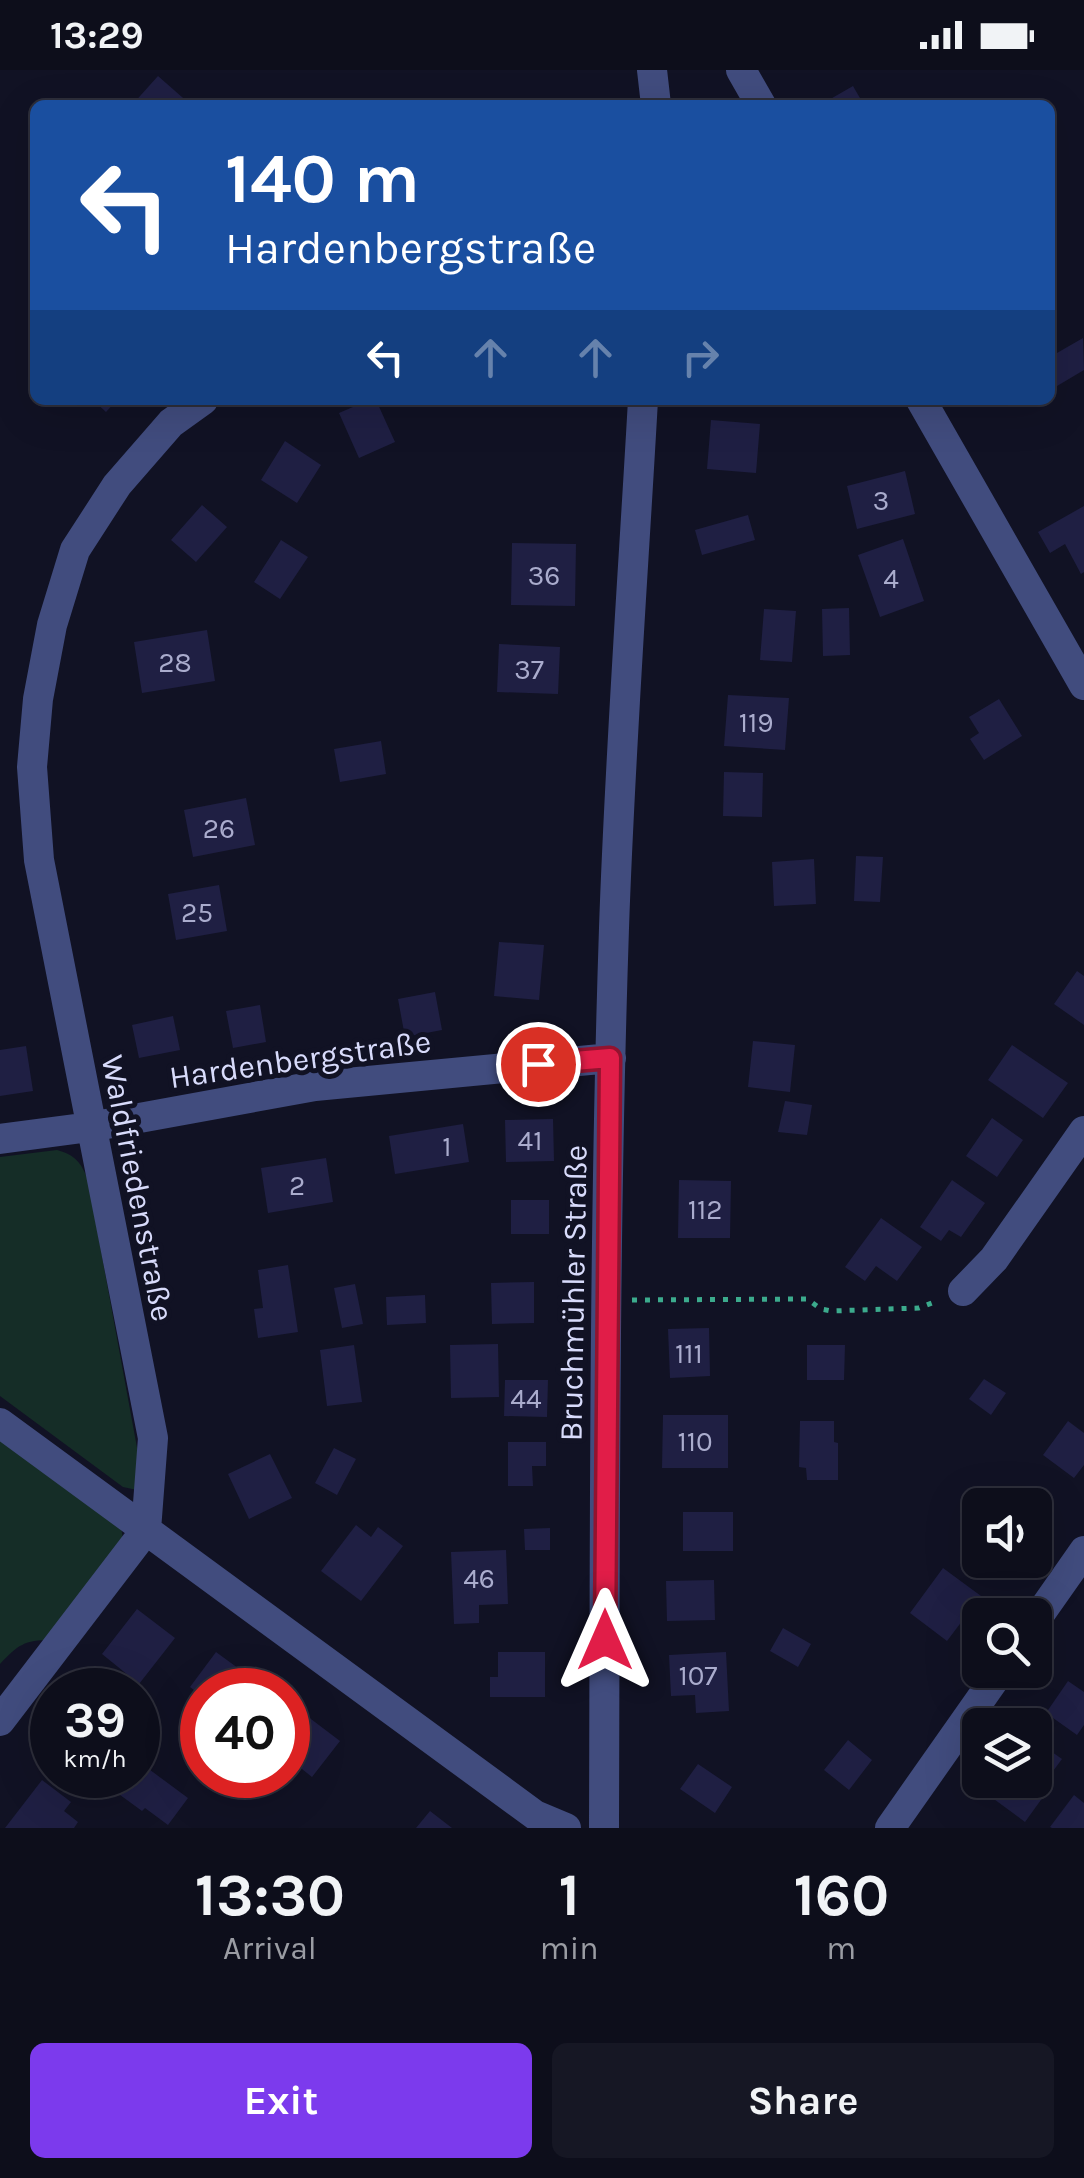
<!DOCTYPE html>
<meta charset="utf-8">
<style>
:root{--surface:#0d0e1b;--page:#161724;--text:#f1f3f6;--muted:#9a9ca3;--line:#2d2e3a;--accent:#7c3aed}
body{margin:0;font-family:Karla,sans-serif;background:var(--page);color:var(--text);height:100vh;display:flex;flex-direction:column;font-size:38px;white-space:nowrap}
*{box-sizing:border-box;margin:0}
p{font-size:32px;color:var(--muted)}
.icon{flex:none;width:55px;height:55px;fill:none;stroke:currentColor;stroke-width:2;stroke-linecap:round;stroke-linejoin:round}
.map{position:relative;height:1758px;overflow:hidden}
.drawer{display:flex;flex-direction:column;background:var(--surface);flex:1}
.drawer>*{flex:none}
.top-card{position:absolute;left:30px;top:30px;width:1025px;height:305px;border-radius:15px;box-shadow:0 10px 40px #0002,0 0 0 2px var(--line);background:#1a4fa0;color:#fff;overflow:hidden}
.fabs{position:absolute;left:962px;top:1418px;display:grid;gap:20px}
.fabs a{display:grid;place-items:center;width:90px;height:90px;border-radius:15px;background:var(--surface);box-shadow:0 10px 40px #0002,0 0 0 2px var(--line);font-size:50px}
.speed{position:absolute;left:30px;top:1598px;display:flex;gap:20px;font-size:50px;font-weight:700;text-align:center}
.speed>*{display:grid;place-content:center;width:130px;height:130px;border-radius:50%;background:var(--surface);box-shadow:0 10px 40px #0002,0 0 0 2px var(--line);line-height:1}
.speed small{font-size:25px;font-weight:400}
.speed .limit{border:15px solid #d22;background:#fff;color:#111}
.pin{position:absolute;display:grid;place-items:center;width:85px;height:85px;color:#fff;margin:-42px;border:5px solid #fff;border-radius:50%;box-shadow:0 2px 10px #0007}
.me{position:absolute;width:110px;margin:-55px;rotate:0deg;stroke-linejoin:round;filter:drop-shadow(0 0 8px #0008)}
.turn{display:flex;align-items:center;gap:35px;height:210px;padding:0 30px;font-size:45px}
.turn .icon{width:130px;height:130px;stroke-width:2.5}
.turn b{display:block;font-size:70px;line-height:85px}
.lanes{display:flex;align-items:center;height:95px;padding:0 30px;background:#0003;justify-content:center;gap:50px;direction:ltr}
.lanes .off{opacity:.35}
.eta{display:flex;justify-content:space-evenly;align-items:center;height:170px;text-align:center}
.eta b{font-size:60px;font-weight:700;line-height:70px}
.button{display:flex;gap:20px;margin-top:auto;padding:20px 30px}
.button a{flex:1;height:115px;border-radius:15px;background:var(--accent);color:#fff;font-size:40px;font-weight:700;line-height:115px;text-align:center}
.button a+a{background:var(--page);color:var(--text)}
.status{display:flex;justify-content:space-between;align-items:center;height:70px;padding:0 50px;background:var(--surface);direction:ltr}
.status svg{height:28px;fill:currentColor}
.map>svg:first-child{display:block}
.green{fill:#152d27}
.building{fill:#1f1f43}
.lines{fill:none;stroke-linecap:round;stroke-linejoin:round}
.path{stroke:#3cab8d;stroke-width:5;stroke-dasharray:5 8;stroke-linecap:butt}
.minor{stroke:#414c7e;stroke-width:30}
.route-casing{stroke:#92132f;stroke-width:25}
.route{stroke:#e11d48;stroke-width:18}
.labels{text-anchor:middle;stroke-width:10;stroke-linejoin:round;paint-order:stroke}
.number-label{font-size:28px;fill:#aaaccd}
.street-label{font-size:32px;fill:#d8dbfb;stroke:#111224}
</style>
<div class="status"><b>13:29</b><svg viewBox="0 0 49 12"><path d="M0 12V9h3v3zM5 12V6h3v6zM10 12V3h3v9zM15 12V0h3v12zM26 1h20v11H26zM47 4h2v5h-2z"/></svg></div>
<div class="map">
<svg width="1084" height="1758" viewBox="0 0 1084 1758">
<rect width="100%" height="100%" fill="#111224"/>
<path class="green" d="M57,1080C75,1085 81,1092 88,1110L140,1394L137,1420L123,1417L0,1326V1087Z
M0,1362L121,1455L123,1471L51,1570C24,1570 18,1575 0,1594Z"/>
<path class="building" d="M158,6L191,35H132Z
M853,16L864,35H820Z
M1083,268L1084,300L1052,319L1050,315V287Z
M93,330H117L106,342Z
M369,330H376L395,372L359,388L339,343Z
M711,350L760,354L756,403L707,399Z
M285,371L321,395L297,433L261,410Z
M905,401L915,444L857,459L847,416Z
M202,435L227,457L196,492L171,470Z
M1084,436V502L1081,504L1065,474L1050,483L1038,462Z
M748,445L755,470L702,485L695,460Z
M903,469L924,531L880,547L858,485Z
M281,470L308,487L280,529L254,512Z
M512,473L576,474L575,536L511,535Z
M849,538L850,585L823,586L822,539Z
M764,539L796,541L792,592L760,590Z
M207,560L215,611L142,623L134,572Z
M499,574L560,577L558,624L497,622Z
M728,625L789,628L785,680L724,676Z
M999,629L1022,666L984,690L970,669L979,663L969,647Z
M381,671L386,704L340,712L334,679Z
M724,702L763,703L762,747L723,746Z
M246,728L255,775L193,787L184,740Z
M856,786L883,787L880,832L854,831Z
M814,789L816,834L774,836L772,792Z
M219,815L227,861L176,870L168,824Z
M499,872L544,875L539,930L494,926Z
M1077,901L1084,906V955L1054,934Z
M435,922L442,960L405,967L398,929Z
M260,935L266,972L233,978L226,941Z
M173,946L180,980L139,988L132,955Z
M753,971L795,975L790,1022L748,1017Z
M1012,975L1068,1013L1043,1048L988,1010Z
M26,976L33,1021L0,1026V980Z
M785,1031L812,1035L807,1065L778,1062Z
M992,1048L1023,1070L997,1107L966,1086Z
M553,1049L554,1091L506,1092L505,1050Z
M463,1054L469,1092L395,1104L389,1066Z
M326,1088L333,1132L268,1143L261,1098Z
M679,1110L731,1111L730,1168H678Z
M952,1110L985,1133L961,1167L949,1160L941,1171L920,1157Z
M511,1130H549V1164H511Z
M881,1148L922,1177L897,1211L876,1196L865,1211L845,1197Z
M288,1195L298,1262L258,1268L254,1239L263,1238L258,1200Z
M534,1212V1253L492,1254L491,1213Z
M355,1214L363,1254L342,1258L334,1218Z
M425,1225L426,1253L387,1255L386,1227Z
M709,1258L710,1306L670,1308L668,1259Z
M498,1274L499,1327L451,1328L450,1275Z
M354,1275L362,1332L327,1336L320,1280Z
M807,1275H845L844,1310H807Z
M984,1309L1006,1323L991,1345L969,1329Z
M505,1310H548L547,1347L504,1346Z
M663,1345H728V1398H662Z
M800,1351H834V1372L838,1373V1410H807L806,1398L799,1397Z
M1068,1351L1084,1363V1395L1074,1408L1043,1385Z
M508,1372H546V1396H532L533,1416H508Z
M334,1378L356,1389L337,1425L315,1413Z
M270,1384L292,1428L249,1449L228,1404Z
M683,1442H733V1481H683Z
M980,1450V1475L968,1466Z
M356,1455L371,1467L378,1457L403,1476L361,1531L321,1501Z
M550,1458V1480H525L524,1459Z
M506,1480L508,1534L479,1535V1553L454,1554L451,1482Z
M943,1498L981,1526L947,1571L910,1543Z
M714,1510L715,1550L667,1551L666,1511Z
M137,1539L175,1568L139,1614L102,1584Z
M783,1558L811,1574L798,1597L770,1581Z
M216,1582L268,1620H202V1626L190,1617Z
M498,1582H545V1627H490V1607H498Z
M726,1582L729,1641L696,1643L695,1625L671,1626L669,1585Z
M1068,1611L1084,1622V1655L1077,1665L1046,1643Z
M307,1646L340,1671L312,1707L288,1688V1671Z
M848,1670L872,1690L849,1720L824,1700Z
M1035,1670L1062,1689L1045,1712L1051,1716L1025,1752L987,1724L997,1710H1035Z
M138,1691L188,1728L168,1755L145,1738L142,1741L116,1722L128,1705H138Z
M698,1694L732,1717L715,1743L680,1719Z
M42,1710L71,1732L64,1741L78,1752L74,1758H5Z
M1074,1725L1084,1733V1758H1052L1050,1757Z
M430,1741L452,1758H416Z"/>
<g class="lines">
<path class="path" d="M632,1230L807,1229L821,1239L831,1241L919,1238L937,1231"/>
<path class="minor" d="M652,0L656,35
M741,0L761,35
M921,330L1084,615
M0,1069L90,1057L315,1016L611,988
M963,1221L994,1189L1084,1061
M0,1353L535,1745L566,1758
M146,1460L153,1368L39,790L32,697L38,629L52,555L75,480L117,415L171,353L203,330
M1035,1551L1084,1481
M0,1651L146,1460
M604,1758C605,1458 604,1158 614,858C620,682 633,506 643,330
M890,1758L1001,1600"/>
</g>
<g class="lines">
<g class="route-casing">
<path id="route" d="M538,994L610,988L605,1570"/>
</g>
<use href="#route" class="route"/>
</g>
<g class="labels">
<g class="number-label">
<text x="881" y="440">3</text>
<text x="544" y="515">36</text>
<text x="891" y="518">4</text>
<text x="175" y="602">28</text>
<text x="529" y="609">37</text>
<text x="756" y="662">119</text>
<text x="219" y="768">26</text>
<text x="197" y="852">25</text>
<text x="530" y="1080">41</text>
<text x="447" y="1086">1</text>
<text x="297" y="1125">2</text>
<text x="705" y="1149">112</text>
<text x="689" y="1293">111</text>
<text x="526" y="1338">44</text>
<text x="695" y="1381">110</text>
<text x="479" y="1518">46</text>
<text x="698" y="1615">107</text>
</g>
<g class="street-label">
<text transform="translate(300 989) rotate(-8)" y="11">Hardenbergstraße</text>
<text transform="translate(138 1118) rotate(79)" y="11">Waldfriedenstraße</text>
<text transform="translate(573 1223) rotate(-89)" y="11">Bruchmühler Straße</text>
</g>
</g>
</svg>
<div class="fabs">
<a><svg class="icon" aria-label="sound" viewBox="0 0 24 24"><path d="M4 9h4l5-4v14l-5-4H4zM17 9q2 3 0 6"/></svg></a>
<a><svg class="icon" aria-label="search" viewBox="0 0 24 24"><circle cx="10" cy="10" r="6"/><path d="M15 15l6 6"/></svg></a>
<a><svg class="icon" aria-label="layers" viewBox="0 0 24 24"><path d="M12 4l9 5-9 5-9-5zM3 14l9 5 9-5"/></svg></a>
</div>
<div class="speed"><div>39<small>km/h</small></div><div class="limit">40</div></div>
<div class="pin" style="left:538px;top:994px;background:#d93025"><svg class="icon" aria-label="arrive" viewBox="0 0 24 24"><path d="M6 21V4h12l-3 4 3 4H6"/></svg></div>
<svg class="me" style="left:605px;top:1570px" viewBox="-20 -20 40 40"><path d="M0-17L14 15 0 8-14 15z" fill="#e11d48" stroke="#fff" stroke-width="4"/></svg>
<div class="top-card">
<div class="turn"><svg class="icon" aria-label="left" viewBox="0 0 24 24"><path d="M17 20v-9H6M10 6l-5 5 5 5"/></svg><div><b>140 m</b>Hardenbergstraße</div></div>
<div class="lanes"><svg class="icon" aria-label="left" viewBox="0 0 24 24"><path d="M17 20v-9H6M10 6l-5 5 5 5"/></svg><svg class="icon off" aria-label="ahead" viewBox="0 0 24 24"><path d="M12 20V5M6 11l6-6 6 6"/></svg><svg class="icon off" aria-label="ahead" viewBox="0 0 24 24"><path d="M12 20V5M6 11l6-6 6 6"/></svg><svg class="icon off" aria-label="right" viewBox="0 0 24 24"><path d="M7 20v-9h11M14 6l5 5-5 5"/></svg></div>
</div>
</div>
<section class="drawer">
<div class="eta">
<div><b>13:30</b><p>Arrival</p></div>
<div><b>1</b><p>min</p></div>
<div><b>160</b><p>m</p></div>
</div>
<div class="button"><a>Exit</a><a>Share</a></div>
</section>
